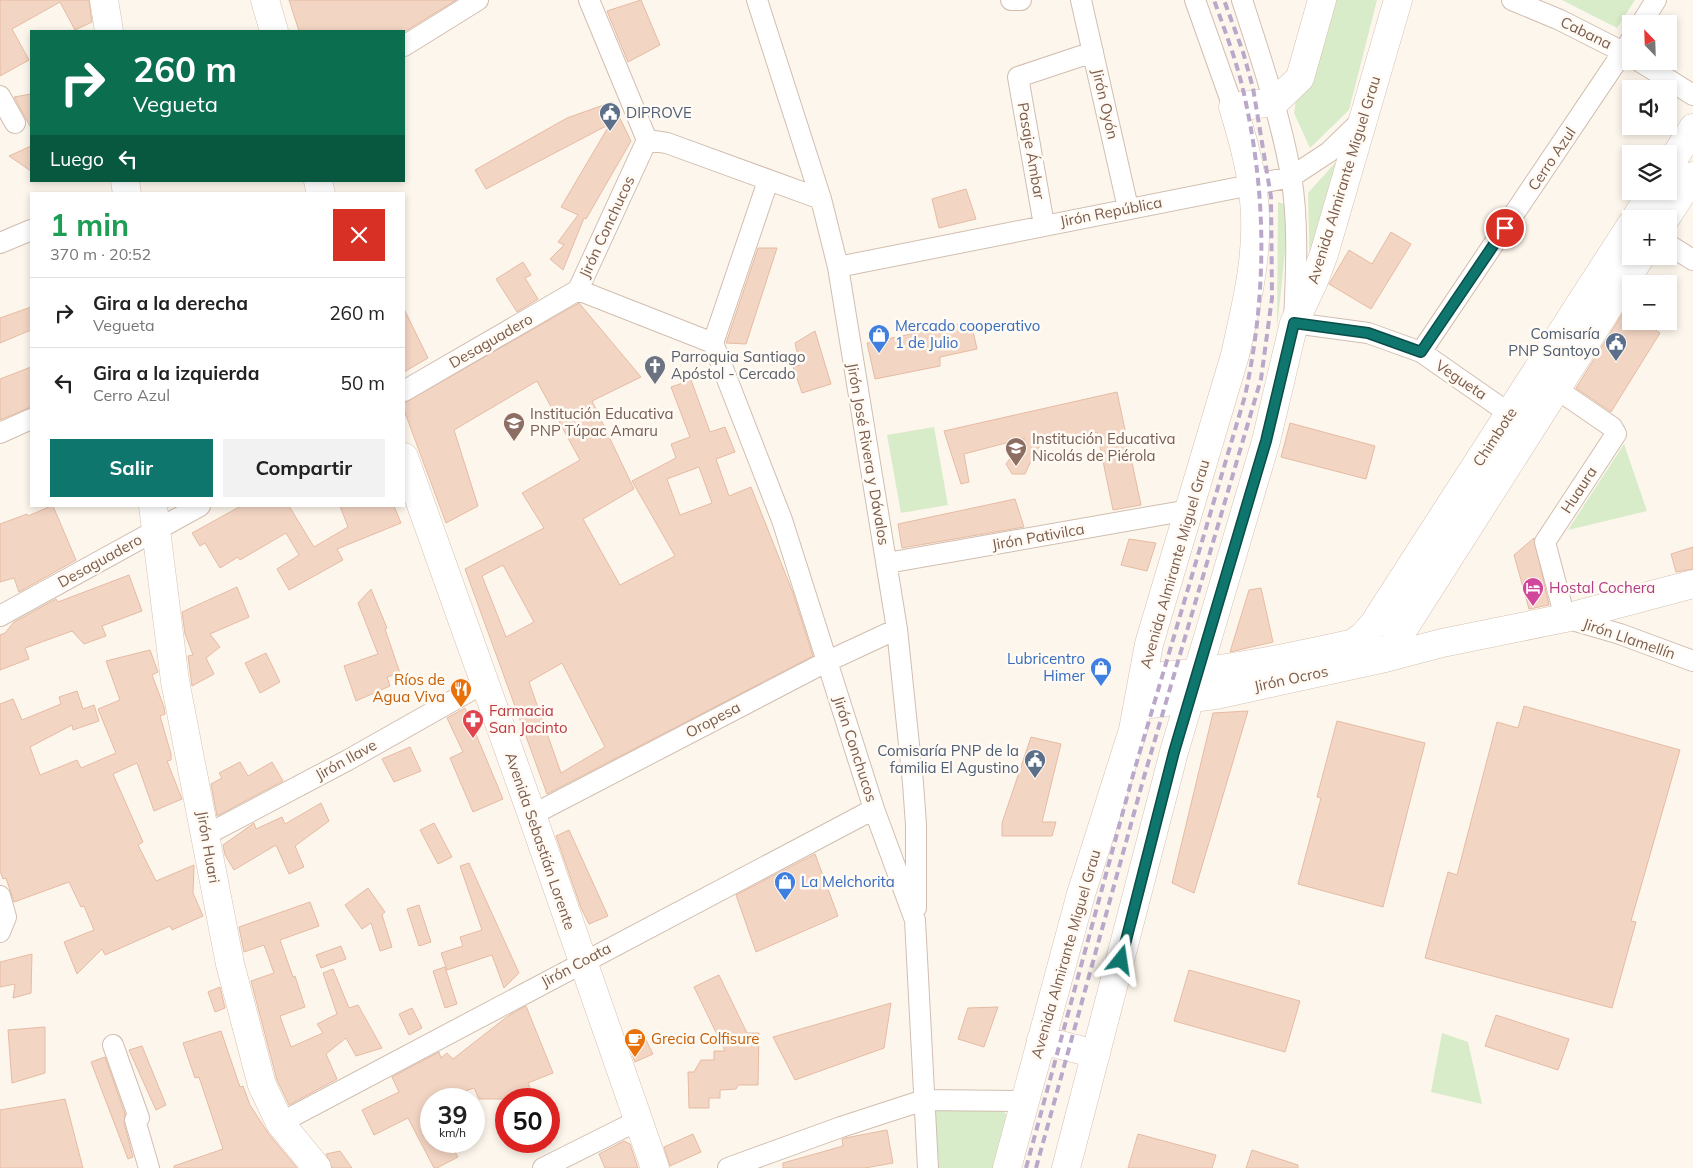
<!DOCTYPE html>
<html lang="es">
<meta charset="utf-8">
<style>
:root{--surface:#fff;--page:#f2f2f2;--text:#222;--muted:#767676;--line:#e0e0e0;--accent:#0f766e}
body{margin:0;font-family:Mulish,sans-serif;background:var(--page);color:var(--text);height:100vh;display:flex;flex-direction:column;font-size:19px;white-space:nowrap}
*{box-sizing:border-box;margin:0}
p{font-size:16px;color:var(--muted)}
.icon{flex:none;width:28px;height:28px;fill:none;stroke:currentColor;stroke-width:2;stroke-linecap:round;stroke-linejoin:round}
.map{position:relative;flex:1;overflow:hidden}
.sheet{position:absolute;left:30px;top:192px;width:375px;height:315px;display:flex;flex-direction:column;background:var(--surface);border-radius:0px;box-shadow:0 2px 8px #0003}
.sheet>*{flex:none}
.banner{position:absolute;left:30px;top:30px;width:375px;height:152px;border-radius:0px;box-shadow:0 2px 8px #0003;background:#0b6e4f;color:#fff;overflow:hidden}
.needle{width:32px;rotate:337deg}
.fabs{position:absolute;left:1622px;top:15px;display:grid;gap:10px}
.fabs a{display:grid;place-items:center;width:55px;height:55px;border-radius:0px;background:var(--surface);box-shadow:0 2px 8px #0003;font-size:25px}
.speed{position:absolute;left:420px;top:1088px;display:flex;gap:10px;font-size:25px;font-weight:700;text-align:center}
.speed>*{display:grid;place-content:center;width:65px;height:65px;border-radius:50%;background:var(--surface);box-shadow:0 2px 8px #0003;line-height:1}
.speed small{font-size:12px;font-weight:400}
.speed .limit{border:8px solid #d22;background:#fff;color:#111}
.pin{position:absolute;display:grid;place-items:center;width:42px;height:42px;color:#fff;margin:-21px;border:2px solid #fff;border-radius:50%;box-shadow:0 1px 5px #0007}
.me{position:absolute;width:55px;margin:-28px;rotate:15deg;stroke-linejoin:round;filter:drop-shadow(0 0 4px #0008)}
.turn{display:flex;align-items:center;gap:18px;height:105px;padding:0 20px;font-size:22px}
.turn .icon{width:65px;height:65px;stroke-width:2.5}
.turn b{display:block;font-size:35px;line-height:42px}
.then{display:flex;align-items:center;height:48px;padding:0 20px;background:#0003;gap:10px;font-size:19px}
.round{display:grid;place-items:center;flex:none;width:52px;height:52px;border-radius:0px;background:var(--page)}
.headline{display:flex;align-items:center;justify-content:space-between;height:85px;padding:0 20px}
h1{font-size:30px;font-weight:700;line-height:38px;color:#1e9e55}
.button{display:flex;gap:10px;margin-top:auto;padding:10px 20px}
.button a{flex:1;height:58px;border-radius:0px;background:var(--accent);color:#fff;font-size:20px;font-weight:700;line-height:58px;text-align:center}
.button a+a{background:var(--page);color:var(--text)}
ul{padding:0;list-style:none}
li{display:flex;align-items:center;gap:15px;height:70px;padding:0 20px;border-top:1px solid var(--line)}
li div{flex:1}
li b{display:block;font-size:19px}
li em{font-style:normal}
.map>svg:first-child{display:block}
.green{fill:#d8ecc9}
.building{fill:#f3d5c3;stroke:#e6bba3;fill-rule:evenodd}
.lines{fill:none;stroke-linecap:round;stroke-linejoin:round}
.street-casing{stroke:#d1beb0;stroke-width:22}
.secondary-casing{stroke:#d6c0b0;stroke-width:29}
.street{stroke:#fff;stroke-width:20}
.secondary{stroke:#fff;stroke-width:28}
.rail{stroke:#b9a8c9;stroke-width:4;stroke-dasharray:8 5;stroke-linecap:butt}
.route-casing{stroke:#0a4d48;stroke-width:12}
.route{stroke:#0f766e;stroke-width:9}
.labels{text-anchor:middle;stroke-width:5;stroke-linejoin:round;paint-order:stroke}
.street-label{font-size:15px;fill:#7a5c4d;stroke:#fffaf3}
.service-label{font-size:15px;fill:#4e5e75;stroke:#fffaf3;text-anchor:end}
.shop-label{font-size:15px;fill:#366cbe;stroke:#fffaf3;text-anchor:start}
.worship-label{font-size:15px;fill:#5b616d;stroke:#fffaf3;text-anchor:start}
.education-label{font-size:15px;fill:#785e54;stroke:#fffaf3;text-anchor:start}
.hotel-label{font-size:15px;fill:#b23c85;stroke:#fffaf3;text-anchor:start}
.food-label{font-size:15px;fill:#c56008;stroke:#fffaf3;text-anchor:end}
.health-label{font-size:15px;fill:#be3a42;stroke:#fffaf3;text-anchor:start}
</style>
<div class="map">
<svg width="1693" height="1168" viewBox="0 0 1693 1168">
<rect width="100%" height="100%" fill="#fdf6ec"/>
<path class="green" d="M1335,0H1377L1349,110L1310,148L1294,113L1296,100Z
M1562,0H1635L1617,28Z
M1342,155L1310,276L1308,193Z
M1278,202L1287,205L1285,252L1277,329Z
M934,427L948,505L901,513L887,435Z
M1624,444L1647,511L1568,530Z
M1442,1033L1468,1042L1482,1104L1431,1092Z
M941,1103L1004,1112L1011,1119L999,1168H939L935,1111Z"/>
<path class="building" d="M0,0H89L92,22L75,30L60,2L12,29L29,60L0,76Z
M289,0H456L404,32L299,31Z
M641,0L660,45L628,62L607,11Z
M31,94V128L14,97Z
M612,102L631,141L586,219L584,218L563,270L550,259L564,245L558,242L578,215L561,207L610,124L486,189L475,170L567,118Z
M31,146V171L9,156Z
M966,189L976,219L939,228L932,199Z
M1391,232L1411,244L1371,309L1329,284L1349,250L1372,264Z
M758,248H777L746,344L726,343Z
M523,262L531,275L525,278L538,299L517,312L496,279Z
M1631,300V321H1642L1660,333L1611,412L1576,388Z
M579,303L641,377L592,401L634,489L583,519L620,585L675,556L632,481L676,458L671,444L690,437L671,387L691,380L710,432L725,427L735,452L716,459L729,496L751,487L793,593L813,656L547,794L465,569L544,528L522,493L580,460L537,381L454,430L478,506L446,523L404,410V403ZM699,467L712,503L680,515L667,479ZM503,565L534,622L506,637L482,576ZM562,663L605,747L561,773L529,682Z
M31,307V330L0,343V318Z
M404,309L428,358L404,372Z
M971,322L977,349L940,357V366L875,379L867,343Z
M815,331L831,384L802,393L793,367L800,365L795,343Z
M31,367V407L0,420V379Z
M1117,392L1141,505L1113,510L1097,432L1039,445V454L1031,461L1025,474H1012L1006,464L1025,438L964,454L969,482L961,484L944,431Z
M1290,423L1375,446L1366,479L1281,457Z
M1015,499L1024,527L902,548L898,524Z
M51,506H53L76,560L19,592L14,578L0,582V524L27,514L28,516Z
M241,506H289L314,547L348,527L340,506H394L401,523L337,549L343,560L289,590L277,569L299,555L286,533L240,560L238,557L220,568L205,543L200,546L192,533Z
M1534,538L1549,605L1529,609L1514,555Z
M1129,539L1156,543L1147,571L1121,565Z
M1693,547V569L1676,572L1671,554Z
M129,575L142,611L102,626L106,636L84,644L72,631L25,648L29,659L0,670V635L5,633L14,622L56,599L58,602Z
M237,587L249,617L210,634L220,647L206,658L214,674L192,686L188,656L193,655L185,634L182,612Z
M1261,588L1273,642L1230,652L1249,590Z
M371,589L387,628L385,629L400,673L387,677L390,686L356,701L344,666L378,654L358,603Z
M150,650L158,672L152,675L164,707L165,714L160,716L171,754V760L167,761L182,799L154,811L137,763L113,774L143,842L138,845L156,881L194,865L193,893L203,916L172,930L170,926L105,955L102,949L77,974L64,942L94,930L84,906L81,907L69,882L14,902L6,878L3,879L0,871V704L13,699L22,720L61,704L59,697L77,691L83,709L94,705L99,721L73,730L72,725L30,747L40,775L77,760L81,768L116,753L98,709L120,700L106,661Z
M266,653L280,682L260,693L245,663Z
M1524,706L1680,750L1631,921L1636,922L1612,1008L1425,958L1448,872L1457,875L1497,722L1518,728Z
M465,708L503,799L473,812L450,758L463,752L447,718Z
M1248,711L1194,893L1172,883L1213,713Z
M1337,721L1425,743L1383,907L1298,884L1321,798L1317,797Z
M1031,737L1061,744L1042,822H1056L1052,836H1002V823Z
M410,747L421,771L394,782L382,759Z
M240,762L248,776L272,762L283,781L217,816L211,784L222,778L219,773Z
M321,803L329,821L295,846L304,867L289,874L276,845L234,870L225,855L223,845L254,823L256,829L282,817L285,824Z
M434,823L452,857L438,864L420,830Z
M569,830L608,916L589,924L581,908L556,836Z
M815,854L838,916L756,952L736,895Z
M469,863L519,973L504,988L492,955L447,970L441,953L463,946L460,937L482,930L460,866Z
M368,888L385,912L382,915L392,947L380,951L371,923L362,929L345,905Z
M310,902L319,926L280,940L293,977L295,976L305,1007L280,1016L291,1047L323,1033L317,1024L337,1014L323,973L333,969L349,1008L358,1005L382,1048L356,1056L346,1038L326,1054L337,1079L289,1105L277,1080L251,981L274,973L264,945L244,952L239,927Z
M419,905L431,942L419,946L407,909Z
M341,946L346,959L321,968L316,955Z
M32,954L31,993L13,998L15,984L0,987V962Z
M445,967L457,1004L445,1008L433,971Z
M1189,970L1300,1001L1285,1052L1174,1021Z
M719,975L747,1033H759L758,1085H738L736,1089L720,1090V1098H709V1108H689L688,1072H694L701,1060H714V1051H725L694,987Z
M220,987L225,1008L215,1012L208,992Z
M891,1003L884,1048L795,1080L773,1037Z
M526,1006L553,1073L528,1083L535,1099H479L474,1088L442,1099H431V1141H449L458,1157L437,1168H434L408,1118L374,1135L362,1110L399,1092L392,1077L439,1052L441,1058L447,1053L453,1059L508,1016Z
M998,1007L984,1047L958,1039L968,1008Z
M412,1008L422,1028L409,1035L399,1014Z
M1496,1015L1569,1039L1558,1070L1485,1046Z
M45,1027V1073L12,1083L8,1030Z
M221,1031L240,1087L243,1086L250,1105L268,1133L297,1168H174V1166L223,1149L199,1077L195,1078L183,1043Z
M643,1034L653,1054L635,1062L627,1041Z
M142,1046L166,1105L156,1110L129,1050Z
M105,1057L125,1114L124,1123L133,1157L128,1159L91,1062Z
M65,1099L83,1168H0V1110Z
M887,1130L893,1163L865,1168H783V1163L843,1146L842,1139L845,1138Z
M693,1134L701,1152L670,1166L664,1147Z
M1138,1134L1216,1155L1212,1168H1128Z
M624,1141L630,1144L638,1168H605L599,1154Z
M1252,1150L1298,1165V1168H1246Z
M340,1151L352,1168H332L326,1154Z"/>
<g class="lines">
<g class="street-casing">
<path id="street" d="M757,0L821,199L838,267L897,629L913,783L916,825V908
M1011,0H1021
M1081,0L1128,208
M1195,0L1233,107
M1242,0C1261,58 1280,115 1291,175C1299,224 1296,274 1294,323L1368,333L1421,352L1510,414
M1512,0L1560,20L1631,56
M1641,24L1656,0
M404,46L478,0
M1639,61L1693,95
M0,96L15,123
M647,140L667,143L821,199
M768,181L713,343L782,520L874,809L915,920L928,1168
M1044,225L1018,77L1093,52
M0,243L31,230
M1669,245L1693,260
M838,267L1291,177L1329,152L1362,120
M578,290L647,140L589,0
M578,290L713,343
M1421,352L1631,40
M1558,390L1612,427L1616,434L1545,542L1565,618L1620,634L1693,661
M404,391L578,290
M0,433L31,419
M887,563L1189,510
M0,616L200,506
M532,815L826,662L897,629
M206,835L348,760L484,683
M0,896L6,917L0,932
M113,1045L139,1118L135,1120L149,1168
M280,1123L874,809
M543,1168L637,1121
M728,1168L841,1127L924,1100L1025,1101"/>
</g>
<g class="secondary-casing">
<path id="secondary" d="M104,0L109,31
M265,0L274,31
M1669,166L1693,128
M125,181L127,194
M318,181L321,194
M1635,219L1653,191
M1665,219L1693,176
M404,457L532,815L655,1168
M153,506L175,681L230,964L262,1085L280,1123L317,1168
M1352,644L1363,636L1373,625L1631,225
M1385,658L1641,256
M1143,678C1220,672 1294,657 1368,640
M1138,706L1216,695L1385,658L1442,643L1565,618L1693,584
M1041,1040L1096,1054
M1007,1168L1081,894L1133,730L1149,644L1235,355C1245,310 1257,263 1255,216C1254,179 1244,143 1233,107L1275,102L1300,78L1322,0
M1066,1168L1174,752L1266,441L1294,323L1313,283L1324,254L1398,0"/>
</g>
<use href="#street" class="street"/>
<use href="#secondary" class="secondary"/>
<path class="rail" d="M1026,1168L1133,775L1245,396C1267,293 1267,197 1244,94C1237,62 1225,31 1214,0
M1036,1168L1144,777L1261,379L1272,298L1271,197L1253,88L1243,52L1224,0"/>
</g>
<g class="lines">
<g class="route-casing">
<path id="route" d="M1121,960L1174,752L1266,441L1294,323L1368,333L1421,352L1505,228"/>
</g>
<use href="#route" class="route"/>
</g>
<defs>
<g id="civic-pin" transform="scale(1.125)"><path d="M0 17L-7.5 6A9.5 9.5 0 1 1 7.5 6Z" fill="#5c6f8a" stroke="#fffaf3"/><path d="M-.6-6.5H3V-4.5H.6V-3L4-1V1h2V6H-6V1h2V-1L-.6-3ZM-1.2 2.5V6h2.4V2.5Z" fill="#fff"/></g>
<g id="shop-pin" transform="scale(1.125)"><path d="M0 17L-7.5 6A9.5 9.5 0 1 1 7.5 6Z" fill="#3f7fe0" stroke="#fffaf3"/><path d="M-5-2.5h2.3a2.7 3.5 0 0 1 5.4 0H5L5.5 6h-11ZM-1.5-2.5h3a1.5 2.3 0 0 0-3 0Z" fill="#fff"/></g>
<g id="church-pin" transform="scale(1.125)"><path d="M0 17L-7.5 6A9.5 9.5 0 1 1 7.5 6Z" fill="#6b7280" stroke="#fffaf3"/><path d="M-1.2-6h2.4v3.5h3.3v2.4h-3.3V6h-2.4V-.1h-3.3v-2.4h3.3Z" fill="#fff"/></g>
<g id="school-pin" transform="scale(1.125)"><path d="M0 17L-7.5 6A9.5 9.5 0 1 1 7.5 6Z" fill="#8d6e63" stroke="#fffaf3"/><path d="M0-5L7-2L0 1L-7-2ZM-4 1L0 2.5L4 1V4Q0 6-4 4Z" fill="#fff"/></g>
<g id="hotel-pin" transform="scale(1.125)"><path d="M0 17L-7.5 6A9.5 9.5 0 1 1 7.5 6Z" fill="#d1479c" stroke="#fffaf3"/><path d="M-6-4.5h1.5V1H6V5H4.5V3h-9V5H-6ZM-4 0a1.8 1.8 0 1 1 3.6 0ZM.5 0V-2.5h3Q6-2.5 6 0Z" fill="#fff"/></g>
<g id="restaurant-pin" transform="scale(1.125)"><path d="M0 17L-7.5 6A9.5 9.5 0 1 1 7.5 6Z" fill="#e8710a" stroke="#fffaf3"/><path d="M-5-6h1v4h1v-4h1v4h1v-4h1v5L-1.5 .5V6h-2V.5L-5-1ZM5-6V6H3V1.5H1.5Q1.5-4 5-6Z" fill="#fff"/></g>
<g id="pharmacy-pin" transform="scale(1.125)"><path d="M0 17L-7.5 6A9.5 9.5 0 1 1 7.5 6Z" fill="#e0444e" stroke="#fffaf3"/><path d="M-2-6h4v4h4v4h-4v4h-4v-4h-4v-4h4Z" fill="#fff"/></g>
<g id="cafe-pin" transform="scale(1.125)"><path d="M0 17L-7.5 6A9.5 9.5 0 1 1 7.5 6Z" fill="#e8710a" stroke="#fffaf3"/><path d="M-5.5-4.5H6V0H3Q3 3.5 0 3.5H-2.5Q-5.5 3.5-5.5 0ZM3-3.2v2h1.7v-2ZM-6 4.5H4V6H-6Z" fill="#fff"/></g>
</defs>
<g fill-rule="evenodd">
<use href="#civic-pin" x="610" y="113"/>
<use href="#shop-pin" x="879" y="335"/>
<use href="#civic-pin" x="1616" y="343"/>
<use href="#church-pin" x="655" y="366"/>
<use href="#school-pin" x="514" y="423"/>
<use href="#school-pin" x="1016" y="448"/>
<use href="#hotel-pin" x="1533" y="588"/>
<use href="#shop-pin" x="1101" y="668"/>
<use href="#restaurant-pin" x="461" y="689"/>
<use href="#pharmacy-pin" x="473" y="720"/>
<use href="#civic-pin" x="1035" y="760"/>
<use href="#shop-pin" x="785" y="882"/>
<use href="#cafe-pin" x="635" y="1039"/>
</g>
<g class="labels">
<g class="street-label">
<text transform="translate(1586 33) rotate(26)" y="5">Cabana</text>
<text transform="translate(1105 104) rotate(77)" y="5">Jirón Oyón</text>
<text transform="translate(1031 151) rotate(80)" y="5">Pasaje Ámbar</text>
<text transform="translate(1552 159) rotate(-56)" y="5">Cerro Azul</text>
<text transform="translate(1344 180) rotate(-73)" y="5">Avenida Almirante Miguel Grau</text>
<text transform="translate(1111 212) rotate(-11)" y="5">Jirón República</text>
<text transform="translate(607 227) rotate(-65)" y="5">Jirón Conchucos</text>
<text transform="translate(491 341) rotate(-30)" y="5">Desaguadero</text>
<text transform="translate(1461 380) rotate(34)" y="5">Vegueta</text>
<text transform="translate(1495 437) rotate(-57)" y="5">Chimbote</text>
<text transform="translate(868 454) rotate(80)" y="5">Jirón José Rivera y Dávalos</text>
<text transform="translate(1579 490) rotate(-57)" y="5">Huaura</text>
<text transform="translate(1038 537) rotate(-10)" y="5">Jirón Pativilca</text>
<text transform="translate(100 561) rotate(-29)" y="5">Desaguadero</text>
<text transform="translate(1175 564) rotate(-74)" y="5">Avenida Almirante Miguel Grau</text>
<text transform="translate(1629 639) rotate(19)" y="5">Jirón Llamellín</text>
<text transform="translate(1291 679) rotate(-12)" y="5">Jirón Ocros</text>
<text transform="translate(713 720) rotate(-28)" y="5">Oropesa</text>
<text transform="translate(855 749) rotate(72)" y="5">Jirón Conchucos</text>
<text transform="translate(346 760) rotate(-29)" y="5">Jirón Ilave</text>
<text transform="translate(540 841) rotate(71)" y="5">Avenida Sebastián Lorente</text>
<text transform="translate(208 847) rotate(80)" y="5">Jirón Huari</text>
<text transform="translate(1066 954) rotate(-74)" y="5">Avenida Almirante Miguel Grau</text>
<text transform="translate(576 965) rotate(-28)" y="5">Jirón Coata</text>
</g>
<g class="service-label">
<text x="626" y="118" text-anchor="start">DIPROVE</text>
<text x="1600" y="339">Comisaría<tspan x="1600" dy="17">PNP Santoyo</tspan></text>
<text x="1019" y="756">Comisaría PNP de la<tspan x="1019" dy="17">familia El Agustino</tspan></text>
</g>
<g class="shop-label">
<text x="895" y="331">Mercado cooperativo<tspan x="895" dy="17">1 de Julio</tspan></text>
<text x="1085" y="664" text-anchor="end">Lubricentro<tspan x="1085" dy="17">Himer</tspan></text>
<text x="801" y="887">La Melchorita</text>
</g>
<g class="worship-label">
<text x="671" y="362">Parroquia Santiago<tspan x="671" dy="17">Apóstol - Cercado</tspan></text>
</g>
<g class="education-label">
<text x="530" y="419">Institución Educativa<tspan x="530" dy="17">PNP Túpac Amaru</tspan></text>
<text x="1032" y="444">Institución Educativa<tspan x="1032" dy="17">Nicolás de Piérola</tspan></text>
</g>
<g class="hotel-label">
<text x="1549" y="593">Hostal Cochera</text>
</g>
<g class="food-label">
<text x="445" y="685">Ríos de<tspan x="445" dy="17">Agua Viva</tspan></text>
<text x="651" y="1044" text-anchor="start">Grecia Colfisure</text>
</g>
<g class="health-label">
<text x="489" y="716">Farmacia<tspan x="489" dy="17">San Jacinto</tspan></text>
</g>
</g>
</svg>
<div class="fabs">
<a><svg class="needle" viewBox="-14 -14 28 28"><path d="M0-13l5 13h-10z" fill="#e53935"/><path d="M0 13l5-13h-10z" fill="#767676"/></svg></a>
<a><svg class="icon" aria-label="sound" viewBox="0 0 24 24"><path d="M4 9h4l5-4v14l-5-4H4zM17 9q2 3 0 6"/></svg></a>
<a><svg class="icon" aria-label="layers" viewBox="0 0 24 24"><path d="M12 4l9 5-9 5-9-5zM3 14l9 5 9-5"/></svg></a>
<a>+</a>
<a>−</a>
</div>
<div class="speed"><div>39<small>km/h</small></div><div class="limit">50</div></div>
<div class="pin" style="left:1505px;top:228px;background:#d93025"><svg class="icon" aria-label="arrive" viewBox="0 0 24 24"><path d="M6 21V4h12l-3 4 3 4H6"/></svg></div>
<svg class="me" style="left:1121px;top:960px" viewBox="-20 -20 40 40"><path d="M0-17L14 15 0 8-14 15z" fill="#0f766e" stroke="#fff" stroke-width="4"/></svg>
<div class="banner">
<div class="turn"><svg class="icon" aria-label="right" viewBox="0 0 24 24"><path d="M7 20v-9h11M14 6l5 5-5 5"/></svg><div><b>260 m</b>Vegueta</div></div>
<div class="then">Luego<svg class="icon" aria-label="left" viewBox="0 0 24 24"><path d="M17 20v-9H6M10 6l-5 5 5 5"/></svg></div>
</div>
<section class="sheet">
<div class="headline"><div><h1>1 min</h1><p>370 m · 20:52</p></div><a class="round" style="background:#d93025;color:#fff"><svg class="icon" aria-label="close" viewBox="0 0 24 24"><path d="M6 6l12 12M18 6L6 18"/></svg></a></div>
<ul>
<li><svg class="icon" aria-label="right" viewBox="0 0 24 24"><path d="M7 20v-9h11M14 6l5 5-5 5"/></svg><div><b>Gira a la derecha</b><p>Vegueta</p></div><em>260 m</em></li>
<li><svg class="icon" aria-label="left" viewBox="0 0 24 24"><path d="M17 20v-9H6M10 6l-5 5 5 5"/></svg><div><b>Gira a la izquierda</b><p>Cerro Azul</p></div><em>50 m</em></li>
</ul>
<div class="button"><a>Salir</a><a>Compartir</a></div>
</section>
</div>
